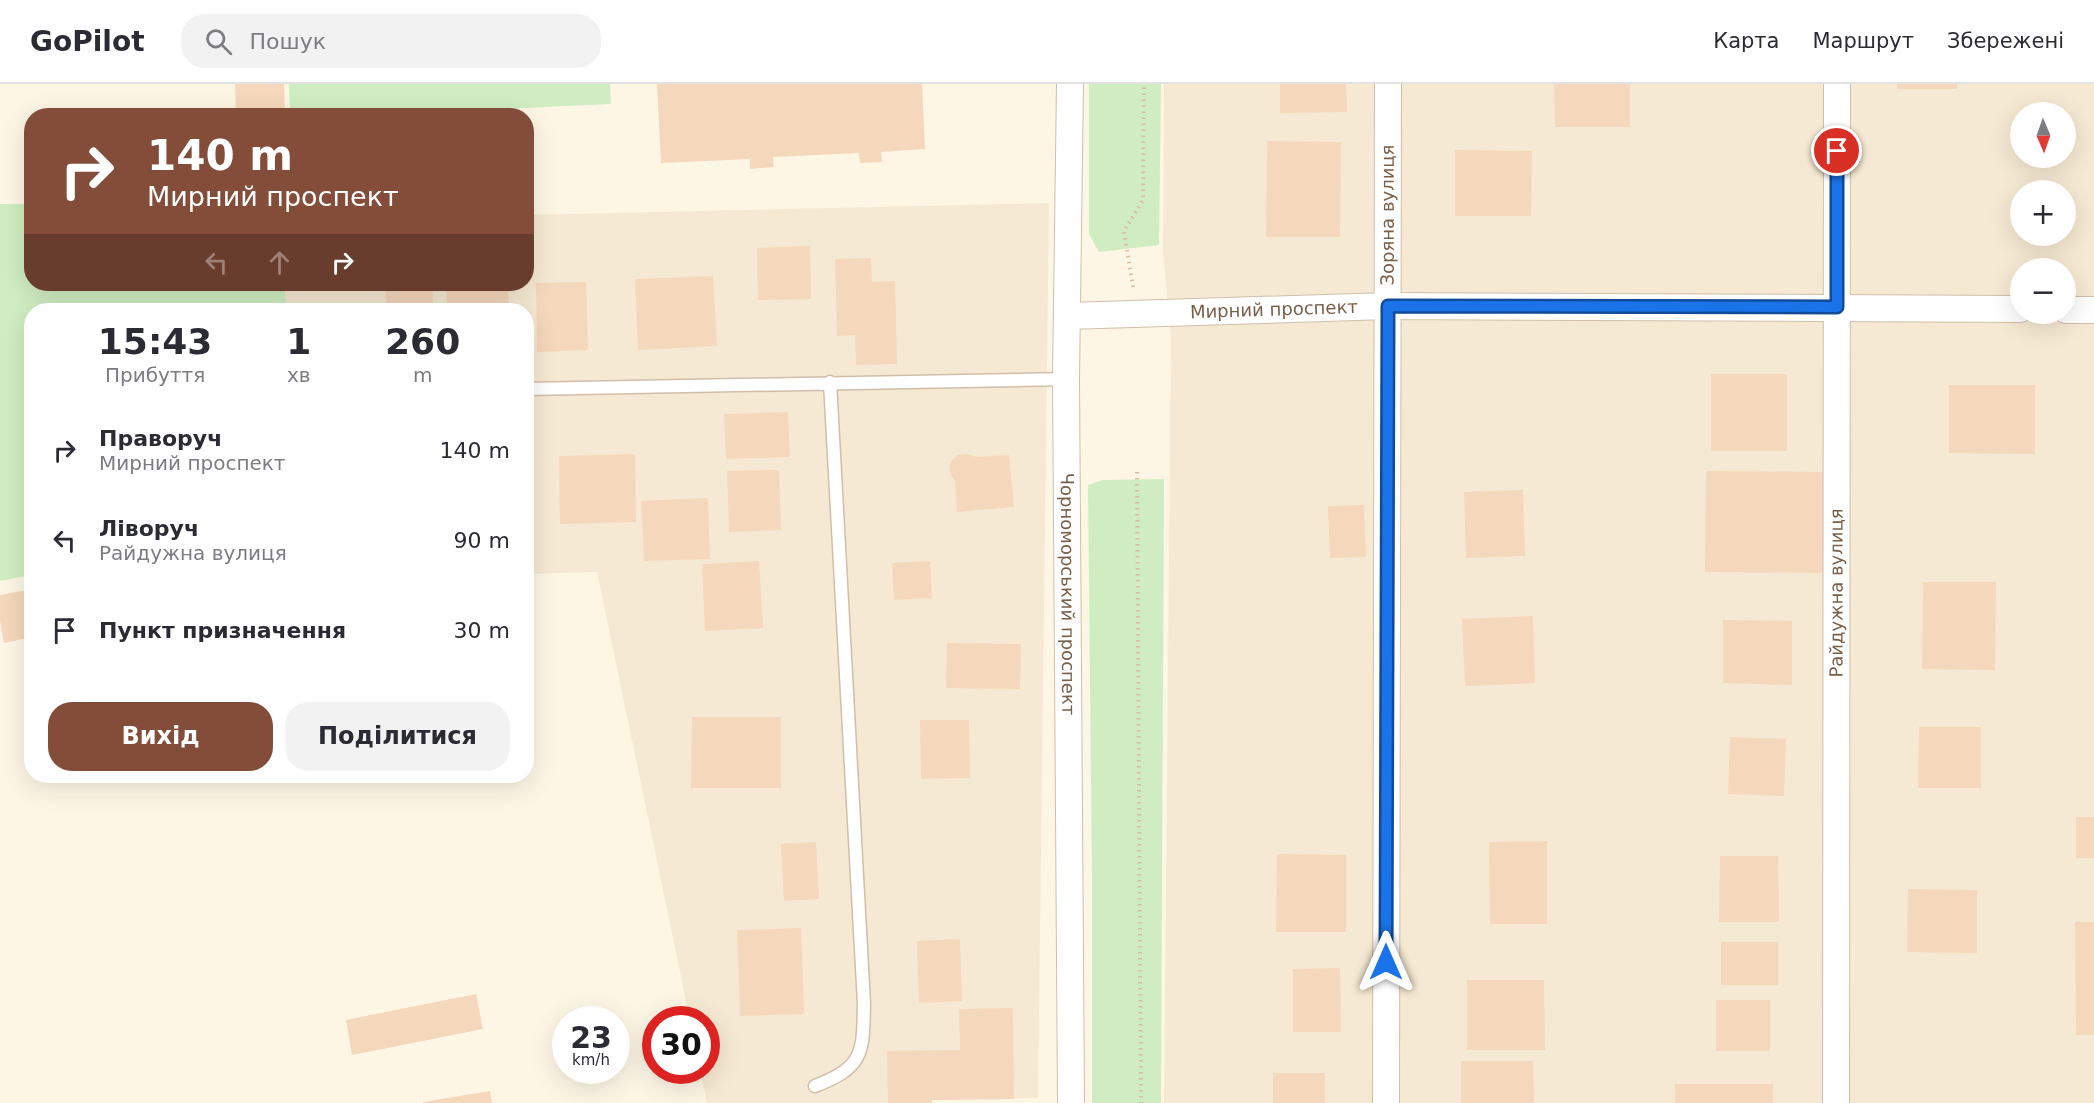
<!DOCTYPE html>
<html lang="uk">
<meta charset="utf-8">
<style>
:root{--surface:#fff;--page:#f2f2f3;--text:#2b2b33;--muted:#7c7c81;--line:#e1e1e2;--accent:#844d3a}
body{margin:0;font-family:"DejaVu Sans",sans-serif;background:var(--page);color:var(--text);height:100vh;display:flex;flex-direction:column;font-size:22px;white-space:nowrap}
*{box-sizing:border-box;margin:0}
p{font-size:20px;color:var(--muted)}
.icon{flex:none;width:33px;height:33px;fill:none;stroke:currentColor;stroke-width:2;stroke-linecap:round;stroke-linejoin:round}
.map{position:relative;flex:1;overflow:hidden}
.panel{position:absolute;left:24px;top:219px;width:510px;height:480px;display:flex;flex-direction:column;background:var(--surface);border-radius:24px;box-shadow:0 6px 24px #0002}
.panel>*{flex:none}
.guide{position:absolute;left:24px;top:24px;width:510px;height:183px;border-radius:24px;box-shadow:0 6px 24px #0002;background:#844d3a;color:#fff;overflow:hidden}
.needle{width:39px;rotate:178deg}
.buttons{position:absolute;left:2010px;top:18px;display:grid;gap:12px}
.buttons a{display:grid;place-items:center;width:66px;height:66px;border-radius:50%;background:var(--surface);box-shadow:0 6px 24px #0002;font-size:30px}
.speed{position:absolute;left:552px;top:922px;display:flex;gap:12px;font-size:30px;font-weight:700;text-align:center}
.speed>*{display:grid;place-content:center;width:78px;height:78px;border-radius:50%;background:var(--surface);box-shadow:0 6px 24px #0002;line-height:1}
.speed small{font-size:15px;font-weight:400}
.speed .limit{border:9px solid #d22;background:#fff;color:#111}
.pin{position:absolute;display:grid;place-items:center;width:51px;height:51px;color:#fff;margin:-26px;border:3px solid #fff;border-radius:50%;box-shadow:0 2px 6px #0007}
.me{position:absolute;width:66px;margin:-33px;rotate:0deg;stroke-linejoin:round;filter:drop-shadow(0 0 4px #0008)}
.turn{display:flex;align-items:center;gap:21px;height:126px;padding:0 24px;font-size:27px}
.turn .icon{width:78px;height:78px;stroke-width:2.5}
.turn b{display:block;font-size:42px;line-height:51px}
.lanes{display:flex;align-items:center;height:57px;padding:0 24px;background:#0003;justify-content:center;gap:30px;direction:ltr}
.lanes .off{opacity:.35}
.eta{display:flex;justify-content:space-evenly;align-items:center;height:102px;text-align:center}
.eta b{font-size:36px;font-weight:700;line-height:42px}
.action{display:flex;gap:12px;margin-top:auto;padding:12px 24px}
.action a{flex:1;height:69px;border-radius:24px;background:var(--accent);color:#fff;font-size:24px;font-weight:700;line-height:69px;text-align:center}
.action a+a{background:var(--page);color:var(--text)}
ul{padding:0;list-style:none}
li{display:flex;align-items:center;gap:18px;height:90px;padding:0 24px}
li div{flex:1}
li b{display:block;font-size:22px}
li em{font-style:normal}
header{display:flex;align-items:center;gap:36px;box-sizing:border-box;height:84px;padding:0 30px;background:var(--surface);border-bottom:2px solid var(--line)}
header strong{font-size:28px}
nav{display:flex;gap:33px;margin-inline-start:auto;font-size:21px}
.search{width:420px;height:54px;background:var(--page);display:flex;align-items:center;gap:15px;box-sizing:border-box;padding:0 21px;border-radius:24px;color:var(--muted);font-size:22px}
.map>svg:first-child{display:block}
.residential{fill:#f6e9d3;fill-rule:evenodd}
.green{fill:#d0edc2}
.building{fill:#f5d7bb}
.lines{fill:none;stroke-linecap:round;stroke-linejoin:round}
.service-casing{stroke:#d0beaa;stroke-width:15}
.minor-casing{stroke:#d0beaa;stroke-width:28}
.path{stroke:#dbba9d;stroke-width:4;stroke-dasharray:1.5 4.5;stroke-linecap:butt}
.service{stroke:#fff;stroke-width:12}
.minor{stroke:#fff;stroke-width:26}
.route-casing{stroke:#114b97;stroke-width:15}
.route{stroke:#1a73e8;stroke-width:10}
.labels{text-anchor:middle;stroke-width:4.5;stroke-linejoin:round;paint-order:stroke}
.street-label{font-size:18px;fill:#795e48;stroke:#fff9ed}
</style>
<header>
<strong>GoPilot</strong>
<div class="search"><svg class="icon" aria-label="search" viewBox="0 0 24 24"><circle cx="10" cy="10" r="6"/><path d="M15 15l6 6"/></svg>Пошук</div>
<nav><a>Карта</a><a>Маршрут</a><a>Збережені</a></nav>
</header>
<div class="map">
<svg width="2094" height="1019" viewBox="0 0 2094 1019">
<rect width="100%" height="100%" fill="#fef6e5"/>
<path class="residential" d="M1164,0H2094V1019H1164L1171,255L1163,167ZM2020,28H2066V74H2020ZM2020,106H2066V152H2020ZM2020,184H2066V230H2020Z
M1049,119L1038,1014L932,1016V1019H707L700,987H706V936H690L597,488L527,490L526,226H287L284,200H526L527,131Z"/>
<path class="green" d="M289,0H610L611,20L367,31H290Z
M1089,0H1161L1159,161L1099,168L1089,150Z
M0,120H31L32,200H284L287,226H32L31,491L0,497Z
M1164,395L1161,1019H1092V795L1088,401L1103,396Z"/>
<path class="building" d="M235,0H284L285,30L236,32Z
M657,0H922L925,65L881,68L882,78L860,79L859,69L773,73L774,83L750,85V75L661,79Z
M1280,0H1346L1347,28L1280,29Z
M1554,0H1630V43H1555Z
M1897,0H1957V5H1897Z
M1267,57L1341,58L1340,153H1266Z
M1455,66L1532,67L1531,132H1455Z
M810,162L811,215L758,216L757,164Z
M871,174L872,198L895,197L897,280L856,281L855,251L837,252L835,175Z
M713,192L717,262L638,266L635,195Z
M586,198L588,266L537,268L536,199Z
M309,200H374V203L310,207Z
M385,200H432L433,219L386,221Z
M446,200H508L509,226H447Z
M1711,290H1787V367H1711Z
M1949,301H2035V370L1949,369Z
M788,328L790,373L726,375L724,330Z
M635,370L636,438L560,440L559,372Z
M968,370L976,373L1009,371L1014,423L957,428L955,397L951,392L949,382L953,375L958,371Z
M779,386L781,446L729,448L727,387Z
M1706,387L1824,388L1823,489L1705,488Z
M1523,406L1525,472L1466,474L1464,408Z
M708,414L710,475L644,477L641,417Z
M1364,421L1366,473L1330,474L1328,422Z
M759,477L763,544L705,547L702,480Z
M930,477L932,514L894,516L892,479Z
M1923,498H1996L1995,586L1922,585Z
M32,505V553L4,559L0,537V511Z
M1533,532L1535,599L1465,602L1462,535Z
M1723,536L1792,537V601L1723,599Z
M947,559L1021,560L1020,605L946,604Z
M692,633H781V704H691Z
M920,636H969L970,694L921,695Z
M1919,643H1981V704H1918Z
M1730,653L1786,655L1784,712L1728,710Z
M2076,733H2094V774H2076Z
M1547,757V840H1490L1489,758Z
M816,758L819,815L784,817L781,760Z
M1277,770L1346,771V848H1276Z
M1720,772H1778L1779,838H1719Z
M1908,805L1977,806V869L1907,868Z
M2075,838H2094V951H2076Z
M801,844L804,930L740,932L737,846Z
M960,855L962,917L919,919L917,857Z
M1721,858H1778V901H1721Z
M1340,884L1341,948H1293V885Z
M1467,896H1544L1545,966H1467Z
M476,910L483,945L352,971L346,936Z
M1716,916H1770V967H1716Z
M1013,924L1014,1015L932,1016V1019H888L887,967L960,966L959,925Z
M1461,977H1533L1534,1019H1461Z
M1273,989H1325V1019H1273Z
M1675,1000H1773V1019H1675Z
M490,1007L492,1019H423V1018Z"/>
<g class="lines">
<g class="service-casing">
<path id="service" d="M526,305L1066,295
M815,1002C864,983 863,969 864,920L830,298"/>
</g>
<g class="minor-casing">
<g id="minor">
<path id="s1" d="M1070,0L1066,295L1071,1019"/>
<path d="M2066,226H2094"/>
<path id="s2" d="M1068,232L1388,222L2020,225"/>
<path id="s3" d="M1386,1019L1388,0"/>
<path id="s4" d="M1836,1019L1837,0"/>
</g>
</g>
<path class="path" d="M1133,203L1124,147L1143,116L1144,0
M1137,388L1141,1019"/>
<use href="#service" class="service"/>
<use href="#minor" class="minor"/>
</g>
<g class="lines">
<g class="route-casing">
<path id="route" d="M1386,878L1388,222L1837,223V67"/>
</g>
<use href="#route" class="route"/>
</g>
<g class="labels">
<g class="street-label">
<text dy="6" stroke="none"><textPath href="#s3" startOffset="888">Зоряна вулиця</textPath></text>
<text dy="6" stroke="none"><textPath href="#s2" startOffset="206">Мирний проспект</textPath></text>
<text dy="6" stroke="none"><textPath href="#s1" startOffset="510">Чорноморський проспект</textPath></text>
<text dy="6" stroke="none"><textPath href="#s4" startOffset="510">Райдужна вулиця</textPath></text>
</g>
</g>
</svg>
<div class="buttons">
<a><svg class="needle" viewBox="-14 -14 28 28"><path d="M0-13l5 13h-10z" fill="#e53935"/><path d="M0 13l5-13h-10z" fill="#7c7c81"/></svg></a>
<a>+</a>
<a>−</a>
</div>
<div class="speed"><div>23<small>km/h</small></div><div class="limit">30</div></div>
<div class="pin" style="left:1837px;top:67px;background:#d93025"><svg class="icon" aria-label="arrive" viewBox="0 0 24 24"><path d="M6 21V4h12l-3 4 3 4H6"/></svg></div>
<svg class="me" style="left:1386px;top:878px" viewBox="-20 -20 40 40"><path d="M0-17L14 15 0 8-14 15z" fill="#1a73e8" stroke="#fff" stroke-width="4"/></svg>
<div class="guide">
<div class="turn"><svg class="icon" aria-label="right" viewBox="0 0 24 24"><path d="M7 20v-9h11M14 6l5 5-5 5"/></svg><div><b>140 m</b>Мирний проспект</div></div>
<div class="lanes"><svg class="icon off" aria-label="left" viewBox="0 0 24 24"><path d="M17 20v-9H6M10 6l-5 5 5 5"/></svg><svg class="icon off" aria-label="ahead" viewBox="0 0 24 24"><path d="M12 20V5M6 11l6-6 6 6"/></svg><svg class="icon" aria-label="right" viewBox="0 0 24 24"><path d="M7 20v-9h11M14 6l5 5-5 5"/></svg></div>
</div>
<section class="panel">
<div class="eta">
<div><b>15:43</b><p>Прибуття</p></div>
<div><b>1</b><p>хв</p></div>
<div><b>260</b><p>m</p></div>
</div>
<ul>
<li><svg class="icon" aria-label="right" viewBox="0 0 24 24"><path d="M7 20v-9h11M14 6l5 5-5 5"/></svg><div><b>Праворуч</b><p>Мирний проспект</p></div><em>140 m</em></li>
<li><svg class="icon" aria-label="left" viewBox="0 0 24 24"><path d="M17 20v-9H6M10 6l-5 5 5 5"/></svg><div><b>Ліворуч</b><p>Райдужна вулиця</p></div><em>90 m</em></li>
<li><svg class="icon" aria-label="arrive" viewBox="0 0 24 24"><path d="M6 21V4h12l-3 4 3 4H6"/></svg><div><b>Пункт призначення</b></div><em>30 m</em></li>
</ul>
<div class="action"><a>Вихід</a><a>Поділитися</a></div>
</section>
</div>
